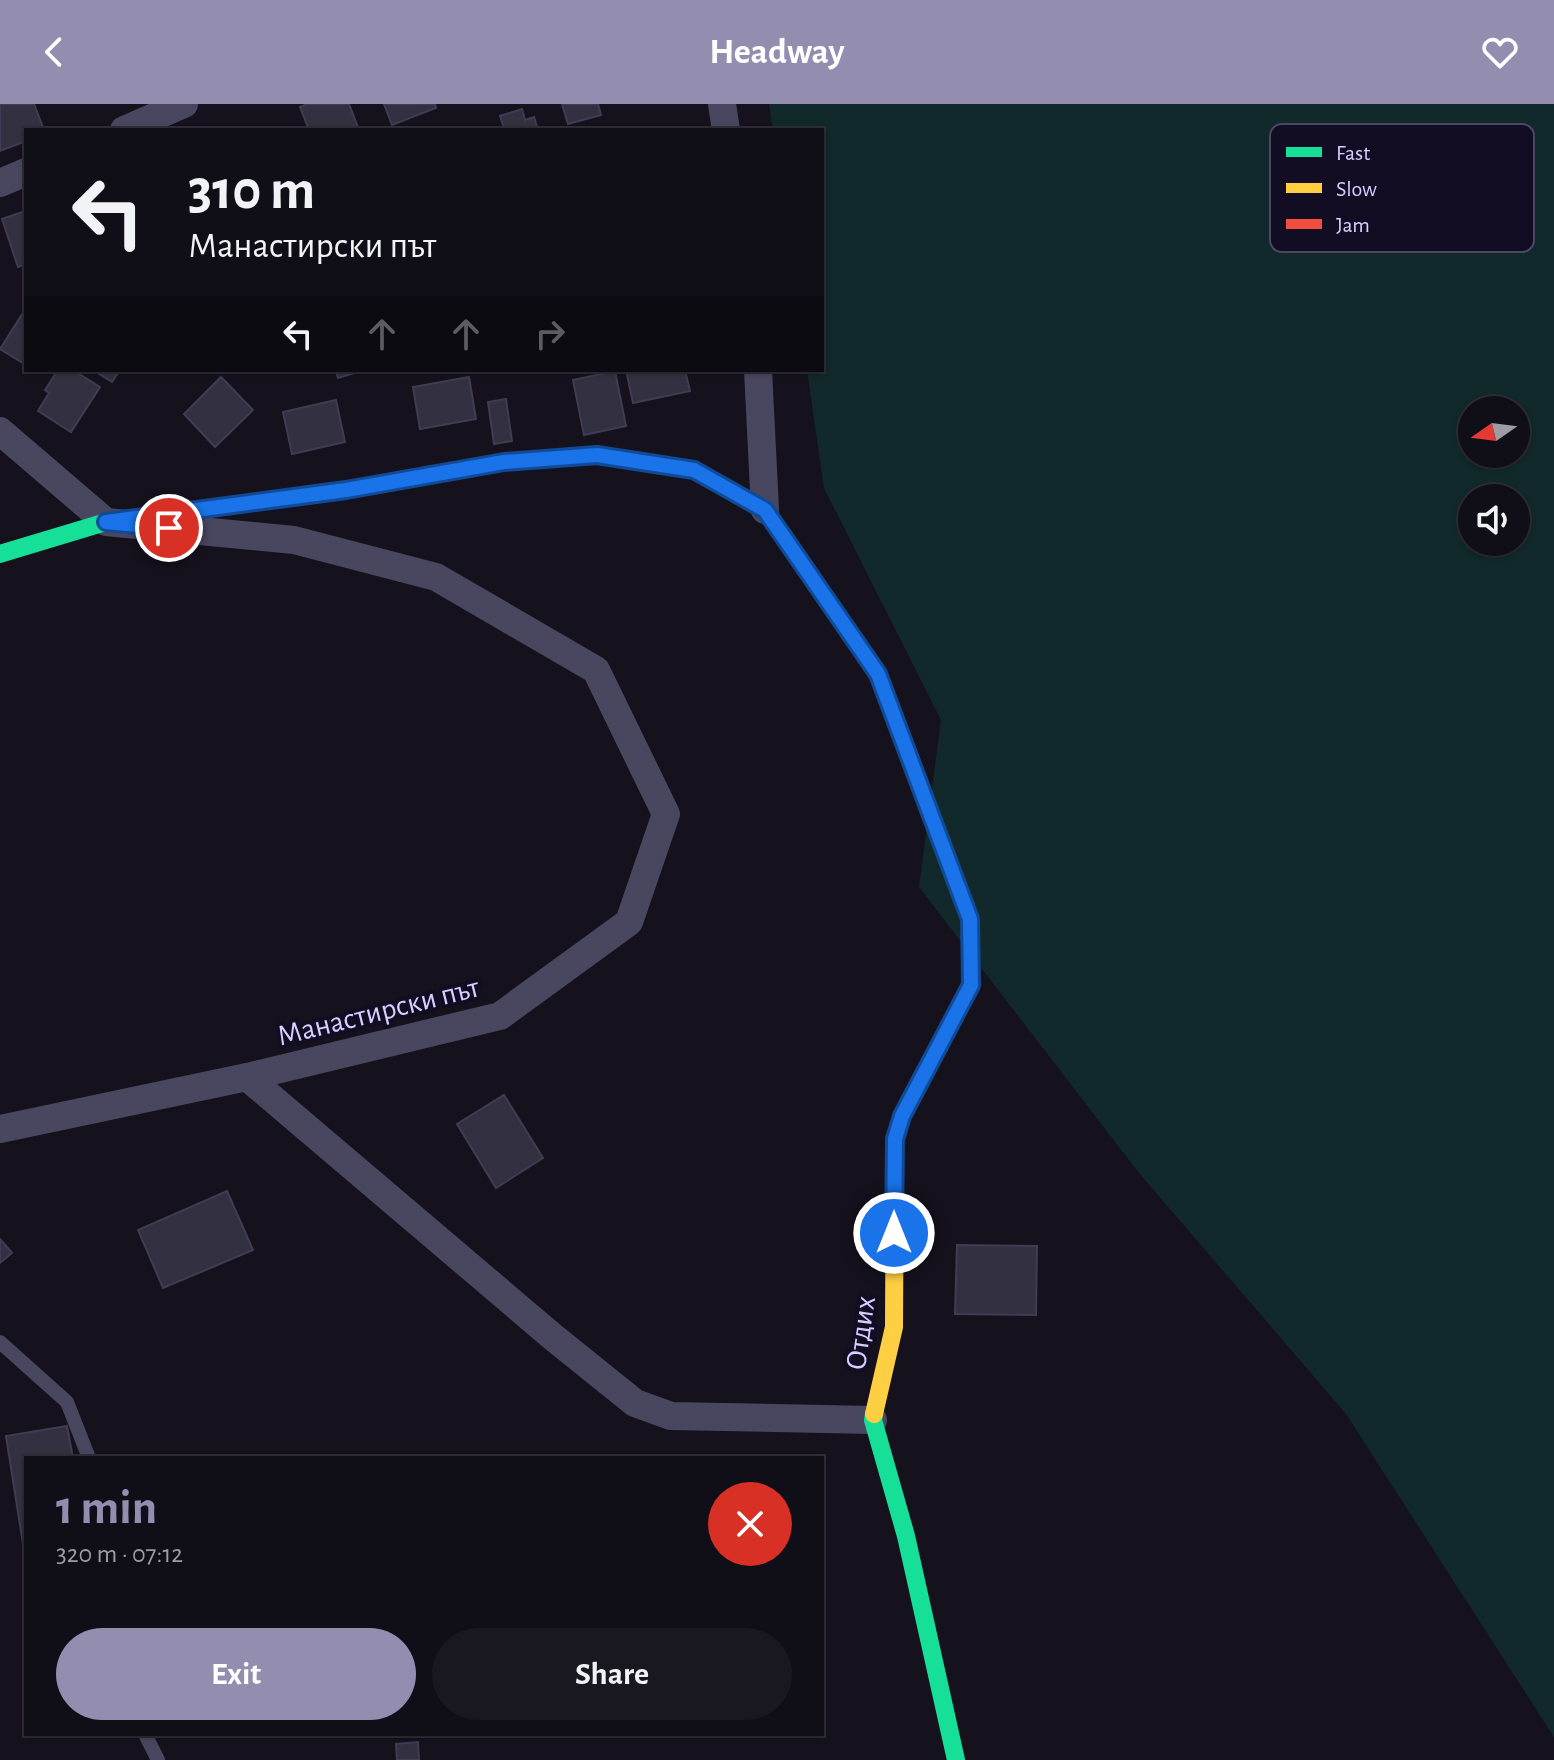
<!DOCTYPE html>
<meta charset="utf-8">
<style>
:root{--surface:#100e16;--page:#19171f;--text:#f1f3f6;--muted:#9c9ca1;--line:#302e35;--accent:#938db0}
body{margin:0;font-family:"Alegreya Sans",sans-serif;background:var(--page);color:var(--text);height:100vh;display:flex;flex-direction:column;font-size:30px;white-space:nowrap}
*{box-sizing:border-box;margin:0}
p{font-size:26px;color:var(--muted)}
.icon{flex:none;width:44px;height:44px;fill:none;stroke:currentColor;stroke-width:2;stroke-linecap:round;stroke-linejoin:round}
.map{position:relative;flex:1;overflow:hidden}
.drawer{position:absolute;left:24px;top:1352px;width:800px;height:280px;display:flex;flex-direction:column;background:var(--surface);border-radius:0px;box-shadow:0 2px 6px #0004,0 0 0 2px var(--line)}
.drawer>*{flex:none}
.guide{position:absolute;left:24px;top:24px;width:800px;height:244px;border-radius:0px;box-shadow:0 2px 6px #0004,0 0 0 2px var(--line);background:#100e16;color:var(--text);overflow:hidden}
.needle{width:52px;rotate:256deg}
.fabs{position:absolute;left:1458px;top:292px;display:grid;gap:16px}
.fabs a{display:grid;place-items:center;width:72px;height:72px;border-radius:50%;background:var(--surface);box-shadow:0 2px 6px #0004,0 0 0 2px var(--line);font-size:40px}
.pin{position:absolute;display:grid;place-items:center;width:68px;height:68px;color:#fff;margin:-34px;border:4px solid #fff;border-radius:50%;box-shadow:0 2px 8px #0007}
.me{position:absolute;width:88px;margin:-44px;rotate:0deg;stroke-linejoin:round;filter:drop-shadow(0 0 6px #0008)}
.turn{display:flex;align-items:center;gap:28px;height:168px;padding:0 32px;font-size:36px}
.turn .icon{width:104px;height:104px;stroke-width:2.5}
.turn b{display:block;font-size:56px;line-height:68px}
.lanes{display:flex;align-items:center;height:76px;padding:0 32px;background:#0003;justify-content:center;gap:40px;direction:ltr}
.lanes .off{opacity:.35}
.round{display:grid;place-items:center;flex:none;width:84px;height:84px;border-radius:42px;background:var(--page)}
.overview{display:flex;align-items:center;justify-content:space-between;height:136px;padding:0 32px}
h1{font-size:48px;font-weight:700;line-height:60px;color:var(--accent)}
.button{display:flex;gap:16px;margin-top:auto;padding:16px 32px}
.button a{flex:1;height:92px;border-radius:48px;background:var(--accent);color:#fff;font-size:32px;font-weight:700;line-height:92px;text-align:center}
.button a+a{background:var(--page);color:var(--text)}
header{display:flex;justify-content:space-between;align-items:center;height:104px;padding:0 32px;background:var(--accent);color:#fff;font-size:36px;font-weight:700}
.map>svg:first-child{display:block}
.green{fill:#11292b;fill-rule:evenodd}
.building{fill:#333041;stroke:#413c53;stroke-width:2}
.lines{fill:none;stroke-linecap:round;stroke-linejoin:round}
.lane{stroke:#49475f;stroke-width:14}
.street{stroke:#49475f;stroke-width:28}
.fast{stroke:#16e098;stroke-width:18}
.slow{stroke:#ffcf43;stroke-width:18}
.jam{stroke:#f24e42;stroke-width:18}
.route-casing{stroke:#114b97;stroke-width:20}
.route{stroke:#1a73e8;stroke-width:14}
.labels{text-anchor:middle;stroke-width:8;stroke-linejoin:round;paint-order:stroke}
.street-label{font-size:30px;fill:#d7cfff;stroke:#120d23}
.key{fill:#120d23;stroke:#4d4765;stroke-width:2}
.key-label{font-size:22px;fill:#d7cfff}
</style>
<header><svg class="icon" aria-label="back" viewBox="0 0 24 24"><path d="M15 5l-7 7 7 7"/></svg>Headway<svg class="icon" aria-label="heart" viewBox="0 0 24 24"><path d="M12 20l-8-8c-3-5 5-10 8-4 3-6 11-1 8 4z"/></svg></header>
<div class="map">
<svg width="1554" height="1656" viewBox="0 0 1554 1656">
<rect width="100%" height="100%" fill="#15121e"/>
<path class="green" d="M769,0H1554V1633L1346,1310L1139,1069L919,783L941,616L824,384L807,266H822V26H773ZM1472,306H1516V350H1472ZM1472,394H1516V438H1472Z"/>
<path class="building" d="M0,0H34L44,26H26V37L0,47Z
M307,0H349L359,26H309L300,3Z
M384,0H435L436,4L392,21Z
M562,0H598L601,11L568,20Z
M522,5L525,16L534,13L538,26H498L504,24L500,12Z
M26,107V160L18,163L2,115Z
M26,204V261L0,245Z
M58,266H73L100,283L71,328L38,307L49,289L45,286Z
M93,266H120L112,278Z
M336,266H364L338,274Z
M626,266H685L690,287L633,299Z
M615,267L626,322L584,331L573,276Z
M221,273L253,306L215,343L184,310Z
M469,273L476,315L420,325L413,283Z
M506,295L512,337L494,340L488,298Z
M336,296L345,338L292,350L283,308Z
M504,991L543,1054L496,1084L457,1020Z
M227,1087L253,1146L163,1184L138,1126Z
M0,1135L12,1149L0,1159Z
M957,1141L1037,1142L1036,1211L955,1210Z
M67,1322L73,1354H26V1459L6,1332Z
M418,1638L419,1656H397L396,1640Z"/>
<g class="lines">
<path class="lane" d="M0,1238L67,1298L89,1354
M145,1630L158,1656"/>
<path class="street" d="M722,0L726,26
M124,26L184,0
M0,79L26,68
M758,266L765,406
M0,327L106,418L294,436L436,473L596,566L666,710L629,818L500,912L247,973L0,1025
M247,973L553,1233L635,1299L671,1312L873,1316"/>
<path class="fast" d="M0,450L106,418L346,386L504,358L575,353
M874,1310L873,1316L906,1432L956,1656"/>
<path class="slow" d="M874,1310L894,1223L895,1035L902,1012L971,881L970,815L909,652"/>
<path class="jam" d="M575,353L597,351L694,366L765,406L878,570L909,652"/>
</g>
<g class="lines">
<g class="route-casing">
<path id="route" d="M169,424L106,418L346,386L504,358L597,351L694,366L765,406L878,570L970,815L971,881L902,1012L895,1035L894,1129"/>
</g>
<use href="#route" class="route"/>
</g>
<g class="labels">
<g class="street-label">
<text transform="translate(378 907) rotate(-14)" y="10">Манастирски път</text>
<text transform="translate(860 1229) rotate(-82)" y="10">Отдих</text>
</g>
</g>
<rect x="1270" y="20" width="264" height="128" rx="12" class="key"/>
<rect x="1286" y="43" width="36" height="10" fill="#16e098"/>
<rect x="1286" y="79" width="36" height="10" fill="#ffcf43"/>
<rect x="1286" y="115" width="36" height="10" fill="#f24e42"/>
<g class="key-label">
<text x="1336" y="56">Fast</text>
<text x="1336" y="92">Slow</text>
<text x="1336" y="128">Jam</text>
</g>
</svg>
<div class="fabs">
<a><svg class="needle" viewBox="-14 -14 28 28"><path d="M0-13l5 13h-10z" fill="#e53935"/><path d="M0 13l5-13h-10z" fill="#9c9ca1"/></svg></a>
<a><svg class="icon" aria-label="sound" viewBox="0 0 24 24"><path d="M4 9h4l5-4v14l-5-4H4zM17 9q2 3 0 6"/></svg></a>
</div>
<div class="pin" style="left:169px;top:424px;background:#d93025"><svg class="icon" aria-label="arrive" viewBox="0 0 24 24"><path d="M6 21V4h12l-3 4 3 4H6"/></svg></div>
<svg class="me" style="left:894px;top:1129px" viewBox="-20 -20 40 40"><circle r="17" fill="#1a73e8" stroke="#fff" stroke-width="3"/><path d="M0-11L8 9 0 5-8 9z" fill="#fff"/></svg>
<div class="guide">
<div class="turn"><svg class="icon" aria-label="left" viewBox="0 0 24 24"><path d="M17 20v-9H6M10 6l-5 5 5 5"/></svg><div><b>310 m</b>Манастирски път</div></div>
<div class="lanes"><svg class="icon" aria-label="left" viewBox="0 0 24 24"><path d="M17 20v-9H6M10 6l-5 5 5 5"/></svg><svg class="icon off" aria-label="ahead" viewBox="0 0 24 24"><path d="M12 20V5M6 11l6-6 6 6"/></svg><svg class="icon off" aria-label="ahead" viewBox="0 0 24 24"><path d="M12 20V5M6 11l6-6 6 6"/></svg><svg class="icon off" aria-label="right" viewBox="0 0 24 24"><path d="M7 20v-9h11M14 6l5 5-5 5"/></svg></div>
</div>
<section class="drawer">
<div class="overview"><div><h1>1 min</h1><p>320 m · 07:12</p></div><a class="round" style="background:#d93025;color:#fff"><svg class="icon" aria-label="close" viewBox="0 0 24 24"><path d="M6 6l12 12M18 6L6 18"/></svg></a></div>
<div class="button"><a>Exit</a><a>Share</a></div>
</section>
</div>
